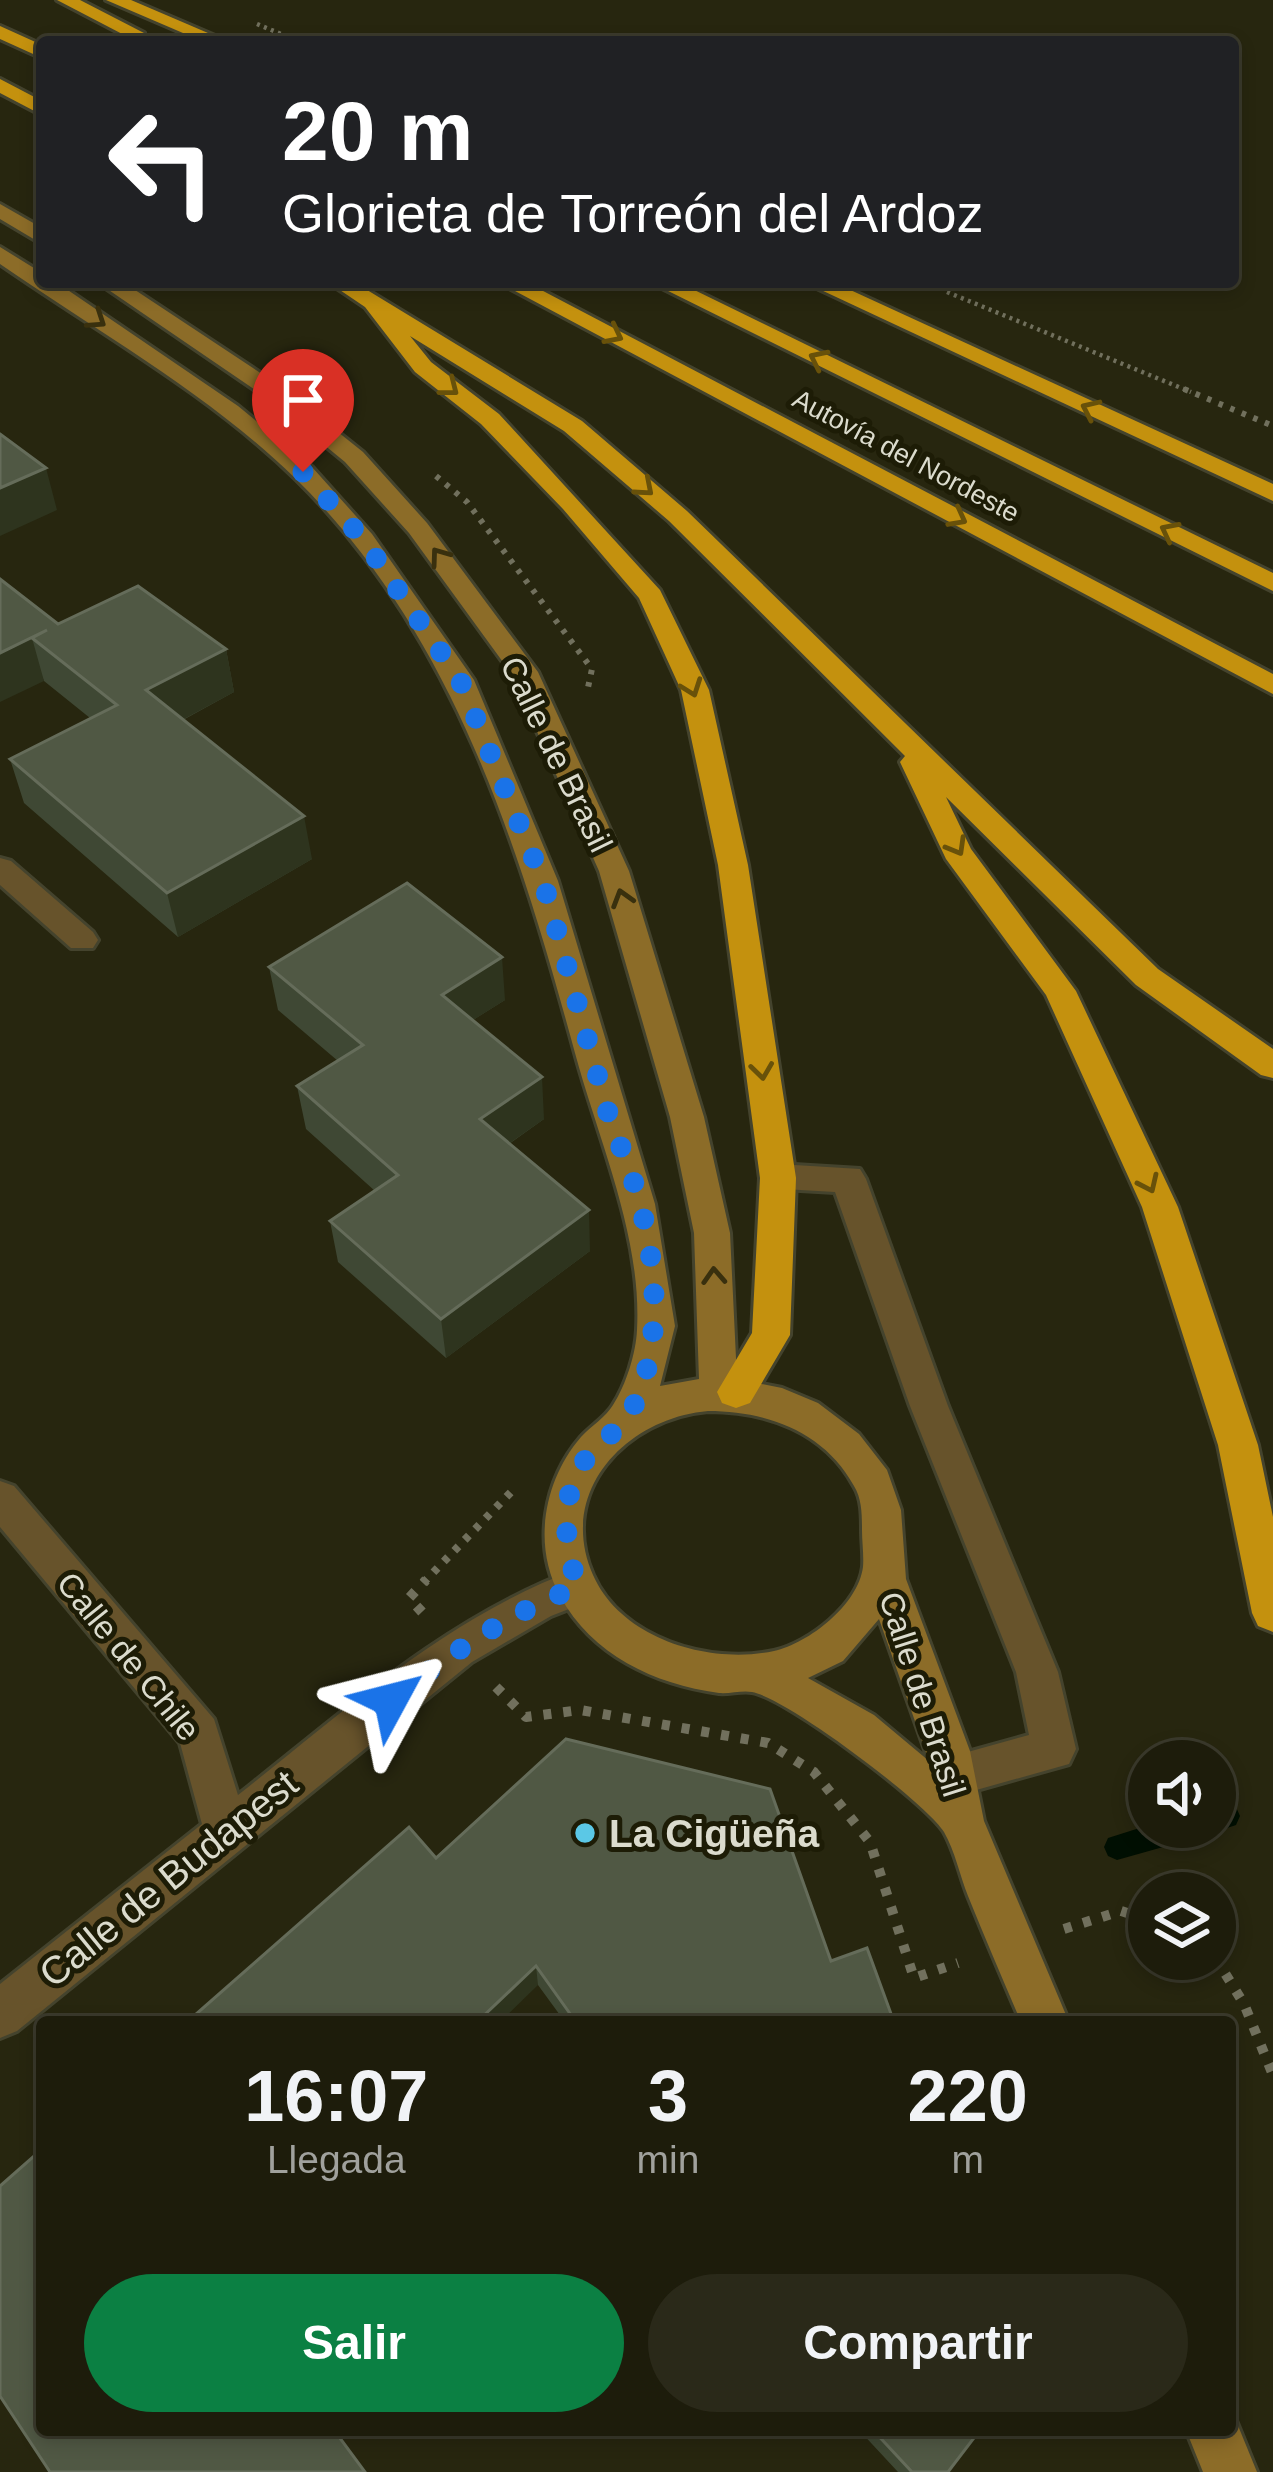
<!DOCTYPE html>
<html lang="es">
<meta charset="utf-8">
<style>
:root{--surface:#1d1c0b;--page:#2a2919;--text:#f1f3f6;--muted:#a0a19d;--line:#3b3a2c;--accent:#0b8043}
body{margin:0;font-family:Helvetica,sans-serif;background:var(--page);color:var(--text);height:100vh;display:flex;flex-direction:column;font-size:45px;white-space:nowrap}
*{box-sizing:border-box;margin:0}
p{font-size:39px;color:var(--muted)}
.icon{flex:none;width:66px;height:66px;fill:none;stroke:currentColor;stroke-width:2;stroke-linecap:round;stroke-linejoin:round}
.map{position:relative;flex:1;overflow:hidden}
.details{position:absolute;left:36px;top:2016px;width:1200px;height:420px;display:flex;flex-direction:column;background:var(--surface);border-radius:12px;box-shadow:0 6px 18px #0003,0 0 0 3px var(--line)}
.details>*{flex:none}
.top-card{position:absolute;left:36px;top:36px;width:1203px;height:252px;border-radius:12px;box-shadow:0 6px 18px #0003,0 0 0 3px var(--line);background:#202124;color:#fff;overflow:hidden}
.tools{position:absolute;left:1128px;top:1740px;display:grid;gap:24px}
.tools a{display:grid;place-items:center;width:108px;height:108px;border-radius:50%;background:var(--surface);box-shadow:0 6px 18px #0003,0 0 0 3px var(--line);font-size:60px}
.pin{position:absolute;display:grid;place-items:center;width:102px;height:102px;color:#fff;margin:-123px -51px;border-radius:50% 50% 50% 0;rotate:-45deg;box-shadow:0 0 12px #0007}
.pin .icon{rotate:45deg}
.me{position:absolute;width:132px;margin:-66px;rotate:52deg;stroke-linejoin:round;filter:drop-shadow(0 0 9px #0008)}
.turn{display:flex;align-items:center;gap:42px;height:252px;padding:0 48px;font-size:54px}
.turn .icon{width:156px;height:156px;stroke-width:2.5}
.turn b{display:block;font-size:84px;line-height:102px}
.eta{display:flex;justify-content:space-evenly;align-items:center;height:204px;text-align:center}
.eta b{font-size:72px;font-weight:600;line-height:84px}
.cta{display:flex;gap:24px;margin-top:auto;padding:24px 48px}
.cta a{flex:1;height:138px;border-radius:72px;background:var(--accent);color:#fff;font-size:48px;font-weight:600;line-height:138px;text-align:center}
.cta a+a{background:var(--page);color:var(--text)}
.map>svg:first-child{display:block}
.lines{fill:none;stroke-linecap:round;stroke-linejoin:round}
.stream{fill:#000f02;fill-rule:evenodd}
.lane-casing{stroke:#44432d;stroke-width:6}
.street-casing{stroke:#44432d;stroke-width:6}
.secondary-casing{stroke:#44432d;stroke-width:6}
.highway-casing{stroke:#44432d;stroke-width:6}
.path-far3{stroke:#71705d;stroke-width:4.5;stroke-dasharray:3 4.5;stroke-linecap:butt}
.path-far2{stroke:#71705d;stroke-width:6;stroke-dasharray:4.5 8;stroke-linecap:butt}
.path-far1{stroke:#71705d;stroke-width:8;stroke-dasharray:6 9;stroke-linecap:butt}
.path{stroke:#71705d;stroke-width:10;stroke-dasharray:8 12;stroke-linecap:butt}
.lane{fill:#67532b;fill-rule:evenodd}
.street{fill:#67532b;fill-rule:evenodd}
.secondary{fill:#8c6c28;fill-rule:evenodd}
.highway{fill:#c4910e;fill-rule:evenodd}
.wall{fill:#3f4834}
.shaded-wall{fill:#2e341e}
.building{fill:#505844;stroke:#656c5a;stroke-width:3}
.oneway{stroke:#39300e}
.oneway2{stroke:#68510a}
.route{stroke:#1a73e8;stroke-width:21;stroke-dasharray:0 37.8}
.poi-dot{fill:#5bc8e6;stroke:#1d1c06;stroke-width:4.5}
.labels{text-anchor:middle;stroke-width:10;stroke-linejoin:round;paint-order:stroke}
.far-street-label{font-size:27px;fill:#dbdbcd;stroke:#1d1c06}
.street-label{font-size:33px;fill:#dbdbcd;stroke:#1d1c06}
.near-poi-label{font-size:39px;font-weight:bold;fill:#dbdbcd;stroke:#1d1c06;text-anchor:start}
.near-street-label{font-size:39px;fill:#dbdbcd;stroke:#1d1c06}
</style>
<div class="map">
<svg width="1273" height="2472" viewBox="0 0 1273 2472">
<rect width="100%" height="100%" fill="#27260f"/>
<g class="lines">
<path class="stream" d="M1227,1803L1236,1807L1240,1816L1236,1825L1215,1832L1206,1828L1215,1827V1806Z
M1149,1825V1827H1201L1197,1836L1188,1840L1117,1860L1108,1856L1104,1847L1108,1838Z"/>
<g class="lane-casing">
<path id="lane" d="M778,1164L860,1169L866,1179L948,1406L1058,1672L1076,1749L1069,1764L955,1796L939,1790L933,1775L939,1760L1029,1735L1016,1672L910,1406L835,1192L766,1188L760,1178L766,1168Z"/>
</g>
<g class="street-casing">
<path id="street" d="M0,858L11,861L93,932L98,940L93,948H71L0,885Z
M0,1481L14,1486L214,1719L238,1795C346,1710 447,1617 577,1569L592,1574L598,1587L592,1600L551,1616L472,1662L17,2031L0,2038V1984L202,1824L180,1743L0,1527Z"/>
</g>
<g class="secondary-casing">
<path id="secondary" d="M0,204L42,228V244L0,219Z
M0,247L42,273V282H56L238,406L312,467L372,534L474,680L558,881L655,1204L675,1326L660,1386L699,1379L694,1233L670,1117L599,871L511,673L409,533L345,462L267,398L97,282H123L283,388L363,452L427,523L538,672L629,871L704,1117L730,1233L737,1379L782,1388L818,1403L859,1434L887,1470L901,1510L906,1579L970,1751L984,1821L1069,2022H1021C1003,1980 985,1938 968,1896C960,1876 955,1851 944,1832C925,1802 787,1698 752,1692C742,1690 730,1694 719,1693C654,1684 592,1655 560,1596C532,1545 544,1480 581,1437C591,1426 606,1417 613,1405C626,1385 636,1353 637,1330C642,1236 599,1142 575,1053C518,844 454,634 295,478C209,394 98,332 0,264ZM708,1411C766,1411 824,1431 854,1486C862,1499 862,1515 862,1530C862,1542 864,1556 863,1567C858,1605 809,1643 774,1651C710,1665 621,1639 593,1575C556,1491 627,1418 708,1411ZM879,1619L929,1761L874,1715L808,1678L843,1661Z
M1230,2410L1232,2411L1257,2472H1203L1186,2430H1230Z"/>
</g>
<g class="highway-casing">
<path id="highway" d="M57,0H80L144,33L128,37Z
M106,0H131L229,42H204Z
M0,26L42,45V58L0,39Z
M0,79L42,101V115L0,93Z
M328,282H354L582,421L687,511L1158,969L1273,1049V1078L1261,1075L1136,985L946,797L971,849L1076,991L1178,1207L1258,1445L1273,1517V1632L1258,1626L1252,1613L1218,1445L1142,1207L1046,995L946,859L900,762L905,756L669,521L564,431L410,336L431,362L499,414L660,590L709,690L748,865L796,1178L790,1335L750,1403L736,1408L722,1403L717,1392L752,1333L760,1178L718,865L681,690L639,598L563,509L481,424L415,372L365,307Z
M498,282H526L1273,674V694Z
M650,282H678L1273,573V591Z
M804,282H833L1273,484V501Z"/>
</g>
<path class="path-far3" d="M257,24L300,42
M947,292L1191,392"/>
<path class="path-far2" d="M1184,389L1273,426
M436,476L467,502L592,669L587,692"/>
<path class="path-far1" d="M423,1583L514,1489"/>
<path class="path" d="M422,1612L409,1598L426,1580
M496,1687L526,1717L580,1710L768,1743L814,1772L870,1842L914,1978L958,1963
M1064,1929L1121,1911L1149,1920
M1215,1957L1244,2004L1273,2075"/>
<use href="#lane" class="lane"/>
<use href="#street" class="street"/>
<use href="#secondary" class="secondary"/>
<use href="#highway" class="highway"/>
</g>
<path class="wall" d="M0,579L58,624L226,649L234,692L183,720L312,859L178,937L24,803L10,759L90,718L44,681Z
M269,967L505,1000L473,1020L544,1119L509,1144L590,1251L446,1358L338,1262L330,1221L375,1191L306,1129L297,1086L338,1061L278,1010Z
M436,1858L831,1961L894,2022H565L538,1985Z
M859,2430H980L948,2472H898Z"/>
<path class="shaded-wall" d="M46,468L57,510L0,536V488Z
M32,638L44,681L0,702V653Z
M226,649L234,692L156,734L146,690Z
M304,816L312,859L178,937L167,893Z
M502,957L505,1000L446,1037L442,995Z
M542,1077L544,1119L484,1161L480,1119Z
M589,1210L590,1251L446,1358L441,1319Z
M536,1966L538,1985L500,2022H477Z
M659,2015V2022H636Z"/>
<path class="building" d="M0,434L46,468L0,488Z
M0,579L58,624L138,586L226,649L146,690L304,816L167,893L10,759L117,705L32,638L47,630L0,653Z
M407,883L502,957L442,995L542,1077L480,1119L589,1210L441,1319L330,1221L398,1175L297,1086L363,1045L269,967Z
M566,1739L770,1789L831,1961L867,1948L894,2022H662L659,2015L636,2022H576L536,1966L477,2022H187L409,1827L436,1858Z
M42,2149V2430H334L365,2472H50L0,2396V2186Z
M873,2430H980L948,2472H912Z"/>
<defs><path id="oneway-chevron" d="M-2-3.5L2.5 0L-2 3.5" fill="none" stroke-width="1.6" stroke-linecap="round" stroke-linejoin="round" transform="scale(3)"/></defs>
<g class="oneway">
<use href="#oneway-chevron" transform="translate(97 320) rotate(34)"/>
<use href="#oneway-chevron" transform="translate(439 556) rotate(-126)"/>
<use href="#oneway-chevron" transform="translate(622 898) rotate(-107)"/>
<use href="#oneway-chevron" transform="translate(714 1276) rotate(-93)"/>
</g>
<g class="oneway2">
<use href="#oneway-chevron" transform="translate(614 335) rotate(27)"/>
<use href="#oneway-chevron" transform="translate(818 359) rotate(-154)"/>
<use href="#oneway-chevron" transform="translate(450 388) rotate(38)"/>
<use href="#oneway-chevron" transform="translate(1090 409) rotate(-155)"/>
<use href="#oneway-chevron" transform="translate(645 488) rotate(41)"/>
<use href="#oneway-chevron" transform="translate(958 518) rotate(28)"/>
<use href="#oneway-chevron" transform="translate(1169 531) rotate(-153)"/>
<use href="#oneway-chevron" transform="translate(692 688) rotate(70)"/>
<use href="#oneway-chevron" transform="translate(957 847) rotate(60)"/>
<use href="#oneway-chevron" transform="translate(762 1071) rotate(82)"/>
<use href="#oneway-chevron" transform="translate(1149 1184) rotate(65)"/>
</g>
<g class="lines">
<path class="route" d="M303,472L363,539L460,680L543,881L612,1127C651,1209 675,1332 629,1415C622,1428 606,1437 596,1447C557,1487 563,1539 578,1587C507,1614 450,1654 391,1700"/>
</g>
<circle class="poi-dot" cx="585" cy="1833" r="12"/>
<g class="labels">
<g class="far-street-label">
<text transform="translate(906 456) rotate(28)" y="9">Autovía del Nordeste</text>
</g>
<g class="street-label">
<text transform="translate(557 754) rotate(64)" y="12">Calle de Brasil</text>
<text transform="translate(129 1656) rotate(51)" y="12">Calle de Chile</text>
<text transform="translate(923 1694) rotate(72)" y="12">Calle de Brasil</text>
</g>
<g class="near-poi-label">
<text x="609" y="1847">La Cigüeña</text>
</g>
<g class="near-street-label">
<text transform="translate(168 1878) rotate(-39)" y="14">Calle de Budapest</text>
</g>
</g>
</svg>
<div class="tools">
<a><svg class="icon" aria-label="sound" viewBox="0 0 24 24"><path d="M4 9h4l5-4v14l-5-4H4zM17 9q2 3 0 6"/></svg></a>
<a><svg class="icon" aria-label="layers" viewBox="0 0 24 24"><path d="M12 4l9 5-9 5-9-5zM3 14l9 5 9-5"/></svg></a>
</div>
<div class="pin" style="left:303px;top:472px;background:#d93025"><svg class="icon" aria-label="arrive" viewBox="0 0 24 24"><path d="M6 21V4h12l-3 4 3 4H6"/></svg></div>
<svg class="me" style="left:391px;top:1700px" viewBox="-20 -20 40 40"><path d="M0-17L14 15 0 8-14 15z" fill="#1a73e8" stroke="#fff" stroke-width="4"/></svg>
<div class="top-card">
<div class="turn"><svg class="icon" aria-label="left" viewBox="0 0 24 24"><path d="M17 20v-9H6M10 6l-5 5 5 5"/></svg><div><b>20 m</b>Glorieta de Torreón del Ardoz</div></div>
</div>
<section class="details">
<div class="eta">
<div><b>16:07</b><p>Llegada</p></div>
<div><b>3</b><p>min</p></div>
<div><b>220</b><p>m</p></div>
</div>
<div class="cta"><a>Salir</a><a>Compartir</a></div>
</section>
</div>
